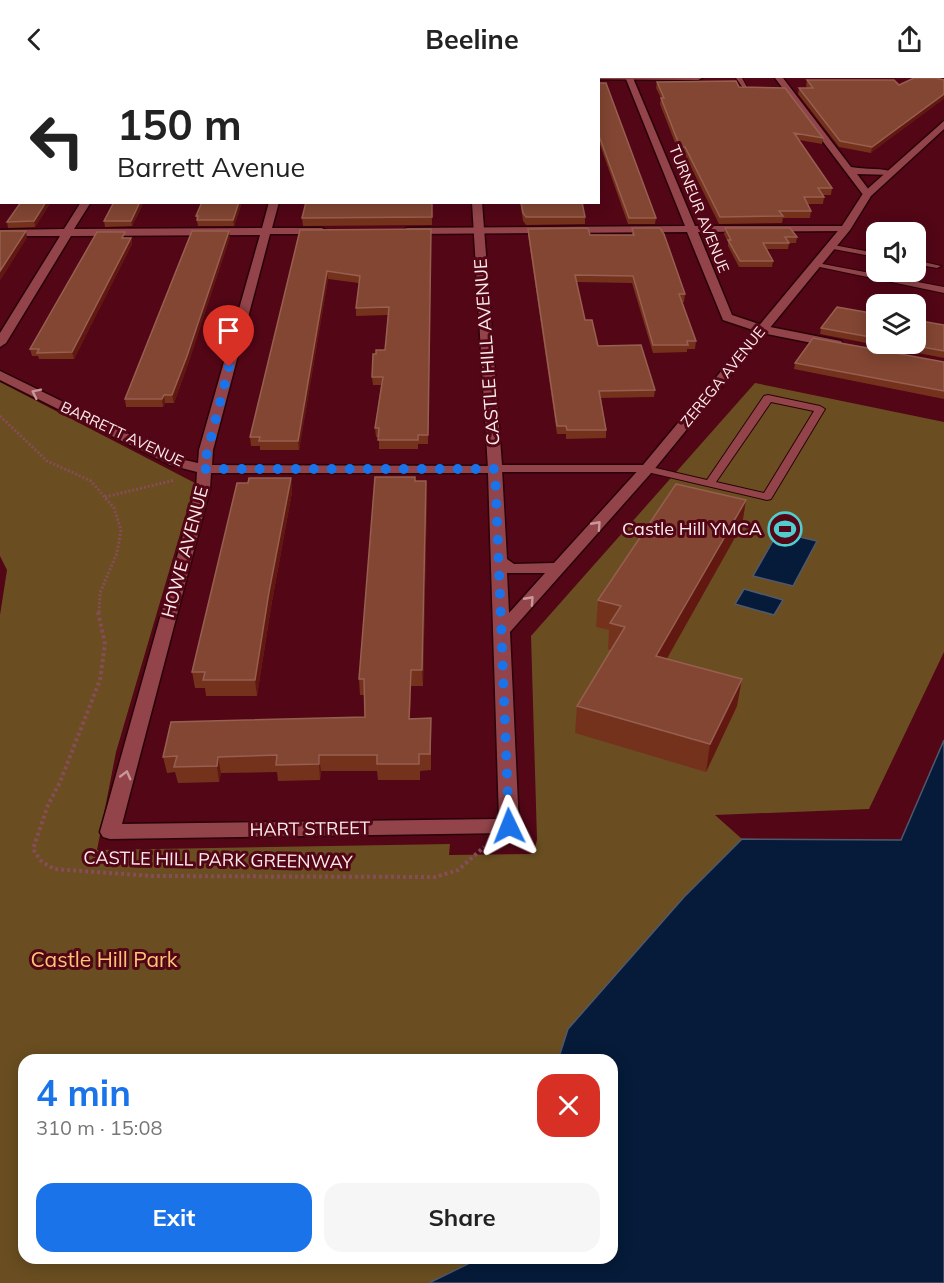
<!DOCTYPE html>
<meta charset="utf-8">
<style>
:root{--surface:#fff;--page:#f6f6f6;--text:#222;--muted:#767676;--accent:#1a73e8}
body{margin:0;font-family:Mulish,sans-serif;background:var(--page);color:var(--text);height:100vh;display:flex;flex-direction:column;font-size:22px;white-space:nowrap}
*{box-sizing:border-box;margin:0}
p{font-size:20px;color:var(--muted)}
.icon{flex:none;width:33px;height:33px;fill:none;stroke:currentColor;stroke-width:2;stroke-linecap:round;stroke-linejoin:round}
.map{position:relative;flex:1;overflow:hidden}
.panel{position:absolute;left:18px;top:976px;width:600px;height:210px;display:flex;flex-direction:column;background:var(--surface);border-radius:18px;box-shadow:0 3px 15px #0003}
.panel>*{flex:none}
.guide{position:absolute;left:0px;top:0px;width:600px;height:126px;box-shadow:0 3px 15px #0003;background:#fff;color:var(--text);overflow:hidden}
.controls{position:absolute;left:866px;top:144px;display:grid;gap:12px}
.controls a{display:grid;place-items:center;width:60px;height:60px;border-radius:12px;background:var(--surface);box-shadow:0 3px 15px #0003;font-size:30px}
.pin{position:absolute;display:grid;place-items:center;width:51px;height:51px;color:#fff;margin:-62px -26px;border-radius:50% 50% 50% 0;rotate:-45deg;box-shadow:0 0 6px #0007}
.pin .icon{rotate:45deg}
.me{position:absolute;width:66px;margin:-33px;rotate:358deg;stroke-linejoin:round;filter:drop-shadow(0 0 4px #0008)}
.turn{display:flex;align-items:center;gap:21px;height:126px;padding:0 18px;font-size:27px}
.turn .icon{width:78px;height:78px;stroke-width:2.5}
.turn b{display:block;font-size:42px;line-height:51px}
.round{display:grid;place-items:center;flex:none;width:63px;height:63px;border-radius:18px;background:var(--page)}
.summary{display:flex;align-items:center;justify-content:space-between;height:102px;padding:0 18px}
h1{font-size:36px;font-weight:700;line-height:45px;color:var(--accent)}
.cta{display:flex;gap:12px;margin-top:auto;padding:12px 18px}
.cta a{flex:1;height:69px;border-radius:18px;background:var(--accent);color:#fff;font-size:24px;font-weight:700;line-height:69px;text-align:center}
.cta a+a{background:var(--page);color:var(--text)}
header{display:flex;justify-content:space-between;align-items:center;height:78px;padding:0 18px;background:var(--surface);font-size:27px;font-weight:700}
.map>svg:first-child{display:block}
.green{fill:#6a4e21}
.water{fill:#051b39;stroke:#4f596e;stroke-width:1.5}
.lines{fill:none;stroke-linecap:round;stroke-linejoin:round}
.service-casing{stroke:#290308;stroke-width:2}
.minor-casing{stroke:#290308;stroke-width:3}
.tertiary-casing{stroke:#290308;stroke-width:3}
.secondary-casing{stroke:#290308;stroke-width:3}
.path-far1{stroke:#864c57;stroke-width:3;stroke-dasharray:2 2;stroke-linecap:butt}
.path{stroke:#864c57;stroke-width:4;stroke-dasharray:3 3;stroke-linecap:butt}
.service{fill:#92444a;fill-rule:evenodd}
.minor{fill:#92444a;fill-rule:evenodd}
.tertiary{fill:#92444a;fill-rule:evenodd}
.secondary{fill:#92444a;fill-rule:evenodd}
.wall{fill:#74321d}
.shaded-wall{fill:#601811}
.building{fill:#834633;stroke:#965f50;stroke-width:1.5}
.oneway{stroke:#c8979a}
.route{stroke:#1a73e8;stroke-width:10;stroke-dasharray:0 18}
.labels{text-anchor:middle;stroke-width:6;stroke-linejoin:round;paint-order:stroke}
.far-street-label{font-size:15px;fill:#fdeaea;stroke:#520616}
.street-label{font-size:18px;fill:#fdeaea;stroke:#520616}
.poi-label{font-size:18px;fill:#fdeaea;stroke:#520616;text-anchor:end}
.near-park-label{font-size:21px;fill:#fac575;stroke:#520616}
</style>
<header><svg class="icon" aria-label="back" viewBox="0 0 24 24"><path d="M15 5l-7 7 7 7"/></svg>Beeline<svg class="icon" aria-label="share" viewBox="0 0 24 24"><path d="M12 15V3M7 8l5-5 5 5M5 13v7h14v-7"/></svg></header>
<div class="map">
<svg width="944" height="1205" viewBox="0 0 944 1205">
<rect width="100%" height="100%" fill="#520616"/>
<path class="green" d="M0,304L195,405L116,674L97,772L450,766L449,777L533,776L537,762L531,558L755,305L944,344V574L869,731L715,737L742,761L684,819L568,951L558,982H24V1180L478,1181L429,1205H0V537L7,492L0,478Z"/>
<path class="water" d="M778,454L817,463L793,508L753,498Z
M744,511L783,522L774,537L735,526Z
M944,662V1205H429L478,1181L612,1180V982H558L568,951L684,819L742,761L901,762Z"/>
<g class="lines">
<g class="service-casing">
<path id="service" d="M736,0H742L749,13H745Z
M828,166L876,175V179L828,170Z
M915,182L941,188L937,190L915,186Z
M812,184L944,209V215L815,188H812Z
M768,317L820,328L825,331L771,421L767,422L643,393L642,391L647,388L707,402L764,318ZM771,324L814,333L764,415L716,404Z"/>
</g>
<g class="minor-casing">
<path id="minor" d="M3,0H11L2,3Z
M633,0L695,148H850L851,150L846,153L698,154L732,237L765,248L841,263L843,266L841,269L837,270L762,255L723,242L687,154L407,156L402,153L407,150L685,148L626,1Z
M775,0H783L851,89C864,92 884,89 895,95L893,97L857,96L872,116L864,118Z
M81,124H91L74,151L262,150L269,124H279L272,150H322L327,153L322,156H270L213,372L212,387L500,388L502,391L507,481L514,486L554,485L642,388H652L654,391L652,394L510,554L519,748L516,753L509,755L110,761L103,759L100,754L196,411L197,394L170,387L0,302V293L180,381L198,385L199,372L260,157L71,158L6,265L0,269V255L60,158H0V152L64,151ZM211,395H488L499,741L122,746L210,411ZM507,495H545L509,535Z"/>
</g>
<g class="tertiary-casing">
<path id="tertiary" d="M473,0L474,2H466L467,0Z
M944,43V51L871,118L850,152L652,394H490L488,391L472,124H482L502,387H643L842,148L864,114Z"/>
</g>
<g class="secondary-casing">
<path id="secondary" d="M428,0H702L698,2Z
M0,2H2V6H0Z"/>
</g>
<path class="path-far1" d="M0,338L47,383L91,403L114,430L121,452L117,475L100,515L99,536
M105,419L175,402"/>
<path class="path" d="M98,534L105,566L100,602L60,704L48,727L33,771L41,783L54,791L152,798L435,799L458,792L484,769"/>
<use href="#service" class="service"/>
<use href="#minor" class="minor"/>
<use href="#tertiary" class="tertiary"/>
<use href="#secondary" class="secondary"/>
</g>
<path class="wall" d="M337,0H383L393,2H340Z
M807,2H894L871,75L839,69L798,16L799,10H807L806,8Z
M657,4L739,9L823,60L822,66L799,62L832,110L831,117H823L824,119L823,126H807L811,133L810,140H783L782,145L719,146L684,75H679L660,26L661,20L656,10Z
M598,5L656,140L655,146H628L598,61Z
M21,124H51L35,149L8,150L7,144Z
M144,124L132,148L105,149L104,143Z
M242,124L234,148H198L196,138Z
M432,124V147L303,148L302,140Z
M520,124H582L585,139V146L526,147L523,143Z
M632,150L685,216L684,224H681L696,263L695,271H687V274L653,275L632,205L576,204L585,242L598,268L655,312L654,319L601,320L606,352V360L566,361V356H557L528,157V151L590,157H632Z
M725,150L797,159L796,165H789L788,171H767L773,183L772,189H739L728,168V164L724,156Z
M431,151L428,366H418V371H379V359H376L375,350L381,307H373L372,299L376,276L385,272L388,237L356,238V230L359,205L328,201L299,372H260V368H251L250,359L300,152Z
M230,159L188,286L174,325H165L163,329H126L125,321Z
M126,160H131L132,166L74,281H39L38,278H32L30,271Z
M876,236V266H915L944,247V280L820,256L821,250Z
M944,284V321L794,291L795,285Z
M291,400L292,414L271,529L257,618H206L205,610H195L192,594L248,405Z
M427,418L423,608H411L410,640H431V692L420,693V702H378L377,693H321L320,702L278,703L277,694L221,695L219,704L178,705L175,694L167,695L163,679L365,639L364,617H360L359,601Z
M746,422L742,447L667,581L737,628L706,694L575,655L577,628L611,572L608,571L609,552L596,549L598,522Z"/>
<path class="shaded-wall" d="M944,16V21L871,75L872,69Z
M46,124H51L35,149L34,143Z
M140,124H144L132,148L131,143Z
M239,124H242L234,148L233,142Z
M26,153L27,160L0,203V193Z
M229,153L230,159L188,286L174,325L172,317Z
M131,160L132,166L74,281L72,274Z
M327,193L328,201L299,372L298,363Z
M164,317L165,325L163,329L162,321Z
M291,400L292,414L271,529L257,618L255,602L269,514Z
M426,403L427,418L423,608L422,592Z
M746,422L742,447L653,605L656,578Z
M411,592V608L409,657V641Z
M742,601L737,628L706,694L710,666Z
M319,677L321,693L320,702L319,686Z
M218,679L221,695L219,704L217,688Z"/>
<path class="building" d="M349,0H383L393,2H352Z
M914,0H936L944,2V16L872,69L840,63L799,10H813L807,2H894L899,7Z
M736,3L739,9L785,10L823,60L794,55L832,110H818L824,119H804L811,133H779L783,138L720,139L685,69H680L661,20H664L657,4Z
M598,5H606L656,140H629L598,55Z
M2,35V74L0,76V37Z
M21,124H46L34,143L7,144Z
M114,124H140L131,143H104Z
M202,124H239L233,142H197L198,138H196Z
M306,124H432V139L302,140Z
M521,124H582L585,139H526L523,135Z
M588,150L590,157H634L632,150H660L664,156L685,216H679L696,263H687L688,267H653L633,198L575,197L585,242H592L598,268L641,267L655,312L599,313L606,352H567L566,348H557L528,151Z
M725,150H790L797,159H785L789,165H763L773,183H740L728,162H731Z
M431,151L428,357H418V362H378L379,350H375L383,299H372L373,276H376V272H385L389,229L356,230L360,198L327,193L298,363H259L260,359H250L300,152Z
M0,153H26L0,193Z
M192,153H229L187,278L172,317H164L162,321H125Z
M97,154H125L122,160H131L72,274L37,275L39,271H30Z
M837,229L876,236V260L821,250Z
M915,242L944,247V273L906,266H915Z
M813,260L944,284V313L795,285Z
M375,399H415V403H426L422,592H411L409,641L431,640L430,676H419V686H377V677H319V686L276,687L277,677L218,679L217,688L174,689L177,678L163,679L171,644L365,639L364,601H359Z
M249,400H291L269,514L255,602H203L205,594H192L237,405H248Z
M676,406L746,422L656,578L742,601L710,666L577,628L625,549L610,545L621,528L598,522Z"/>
<defs><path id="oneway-chevron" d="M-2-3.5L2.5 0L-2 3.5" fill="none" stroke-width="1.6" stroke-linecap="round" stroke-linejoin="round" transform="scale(1.5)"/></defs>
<g class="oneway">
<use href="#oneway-chevron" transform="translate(36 315) rotate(-154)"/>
<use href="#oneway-chevron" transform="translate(597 447) rotate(-48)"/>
<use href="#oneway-chevron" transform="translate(530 522) rotate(-48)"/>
<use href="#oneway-chevron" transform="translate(126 697) rotate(-75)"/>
</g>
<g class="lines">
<path class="route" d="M229,289L203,391H495L509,748"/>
</g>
<defs>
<g id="stadium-ring" transform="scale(1.725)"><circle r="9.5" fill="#520616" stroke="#52cdcf" stroke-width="1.5"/><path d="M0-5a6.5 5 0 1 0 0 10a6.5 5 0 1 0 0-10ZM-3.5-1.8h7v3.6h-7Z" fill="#52cdcf"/></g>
</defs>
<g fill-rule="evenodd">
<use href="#stadium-ring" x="785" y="451"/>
</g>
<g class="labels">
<g class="far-street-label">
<text transform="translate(699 131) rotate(68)" y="5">TURNEUR AVENUE</text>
<text transform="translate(723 299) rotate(-51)" y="5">ZEREGA AVENUE</text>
<text transform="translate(122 356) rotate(25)" y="5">BARRETT AVENUE</text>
</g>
<g class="street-label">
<text transform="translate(487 274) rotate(-94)" y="6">CASTLE HILL AVENUE</text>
<text transform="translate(185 474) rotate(-75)" y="6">HOWE AVENUE</text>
<text transform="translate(310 751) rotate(-1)" y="6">HART STREET</text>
<text transform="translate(218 782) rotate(1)" y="6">CASTLE HILL PARK GREENWAY</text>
</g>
<g class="poi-label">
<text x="762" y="457">Castle Hill YMCA</text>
</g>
<g class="near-park-label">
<text x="104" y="889">Castle Hill Park</text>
</g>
</g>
</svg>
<div class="controls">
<a><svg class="icon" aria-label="sound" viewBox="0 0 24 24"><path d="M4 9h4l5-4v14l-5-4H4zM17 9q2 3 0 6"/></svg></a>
<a><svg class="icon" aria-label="layers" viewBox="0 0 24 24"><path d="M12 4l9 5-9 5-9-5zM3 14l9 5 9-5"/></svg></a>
</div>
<div class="pin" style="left:229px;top:289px;background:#d93025"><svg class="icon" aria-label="arrive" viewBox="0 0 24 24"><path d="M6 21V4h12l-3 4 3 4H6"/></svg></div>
<svg class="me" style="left:509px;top:748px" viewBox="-20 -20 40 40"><path d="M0-17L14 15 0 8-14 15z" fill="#1a73e8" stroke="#fff" stroke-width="4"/></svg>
<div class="guide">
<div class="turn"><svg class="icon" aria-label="left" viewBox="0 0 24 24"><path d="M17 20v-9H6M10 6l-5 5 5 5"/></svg><div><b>150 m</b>Barrett Avenue</div></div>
</div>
<section class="panel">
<div class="summary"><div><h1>4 min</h1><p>310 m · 15:08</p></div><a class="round" style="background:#d93025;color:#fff"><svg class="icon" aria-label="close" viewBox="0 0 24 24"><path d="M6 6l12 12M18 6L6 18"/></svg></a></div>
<div class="cta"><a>Exit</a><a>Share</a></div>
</section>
</div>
